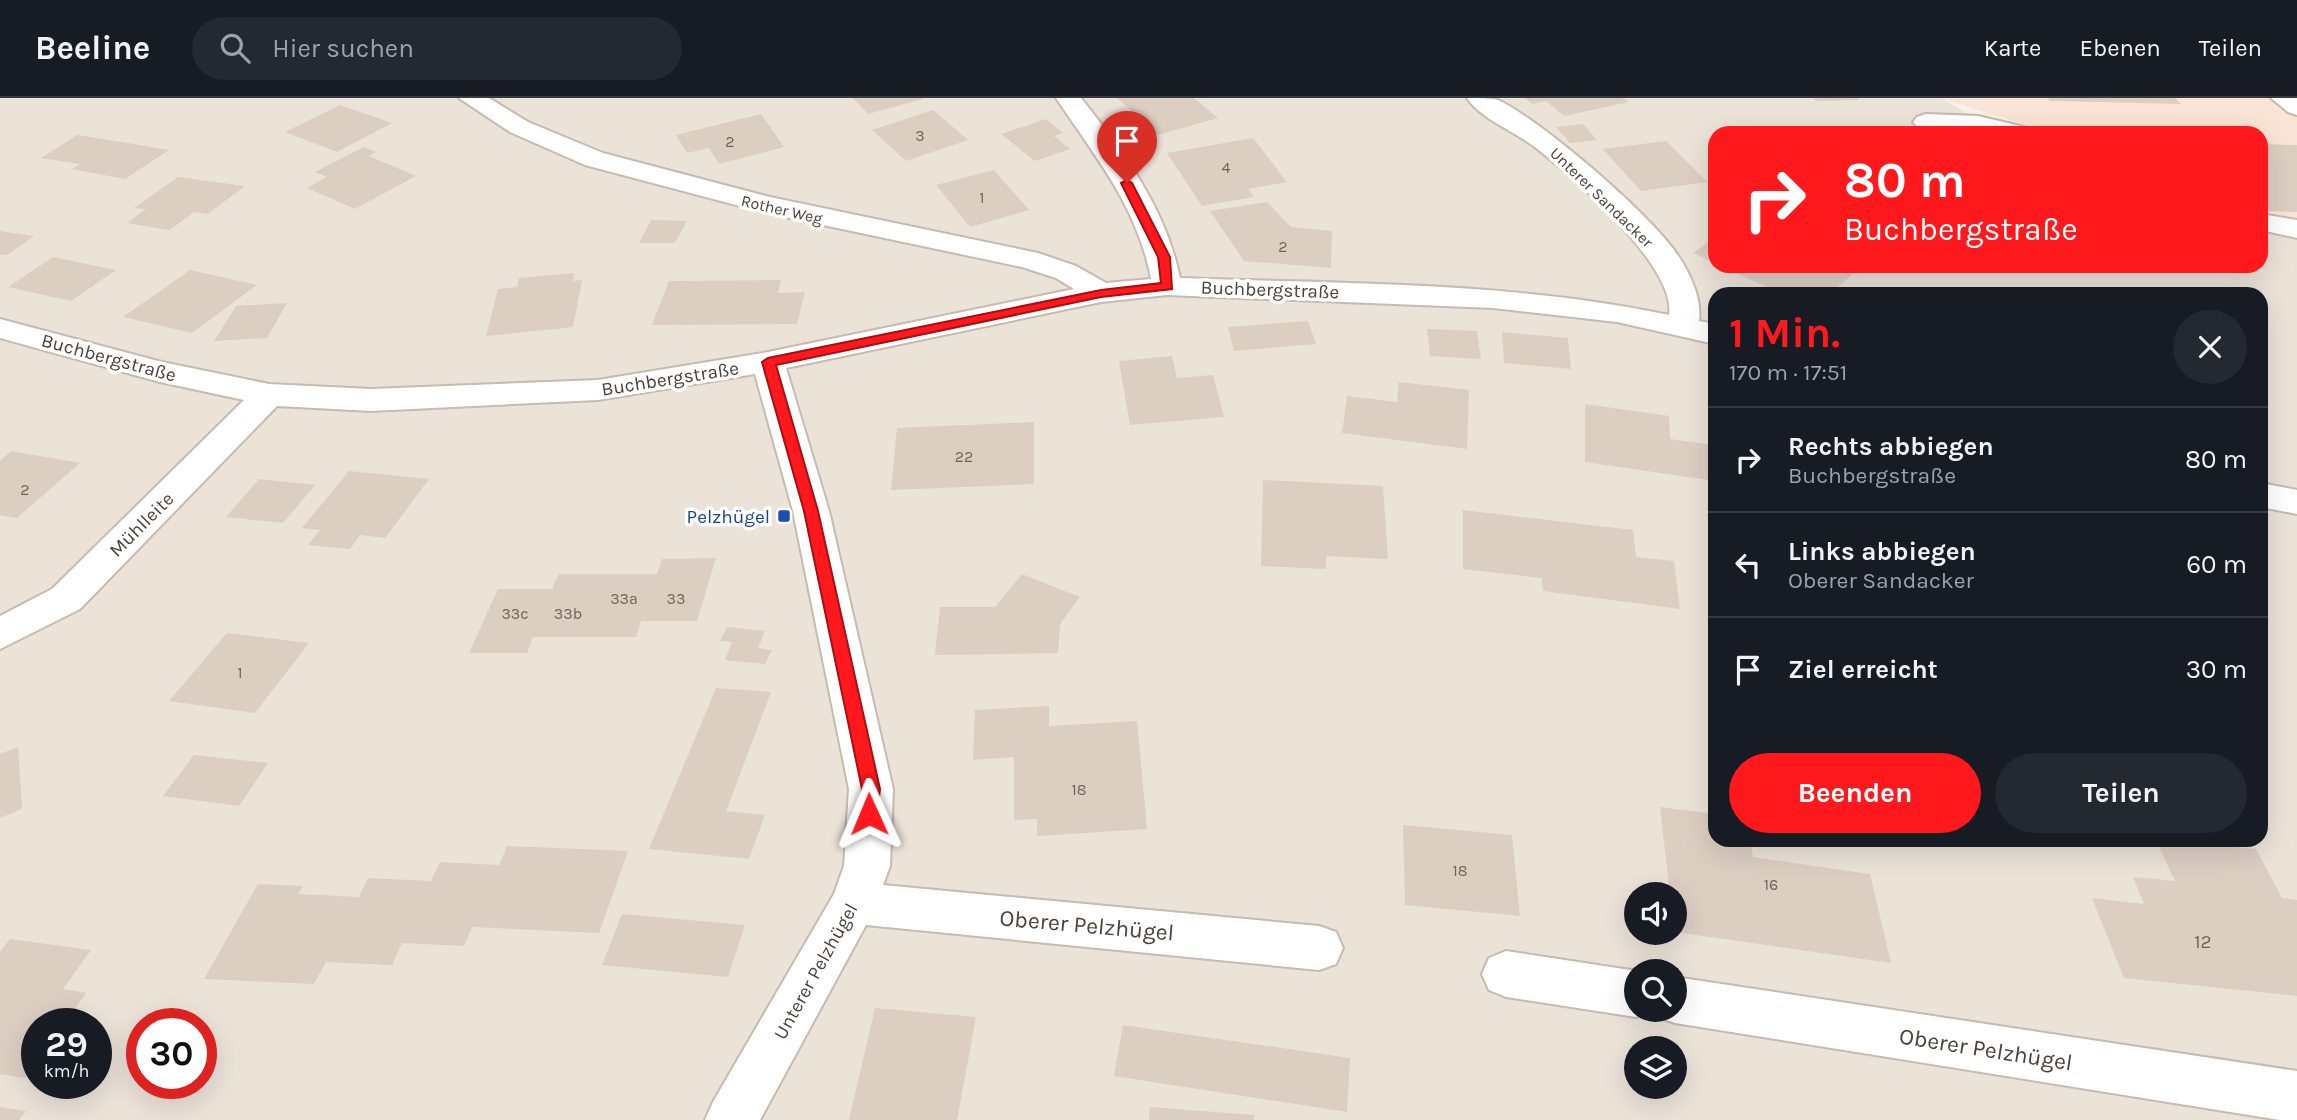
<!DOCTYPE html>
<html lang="de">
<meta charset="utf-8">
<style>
:root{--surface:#171b24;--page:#242831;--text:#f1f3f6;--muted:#9ea1a6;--line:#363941;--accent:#ff191c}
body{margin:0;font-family:Karla,sans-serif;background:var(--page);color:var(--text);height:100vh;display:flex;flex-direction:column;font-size:26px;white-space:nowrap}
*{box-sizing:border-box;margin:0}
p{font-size:23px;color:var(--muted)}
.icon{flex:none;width:38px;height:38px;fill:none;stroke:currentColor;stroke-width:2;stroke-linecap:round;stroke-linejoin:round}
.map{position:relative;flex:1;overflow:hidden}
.drawer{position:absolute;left:1708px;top:189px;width:560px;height:560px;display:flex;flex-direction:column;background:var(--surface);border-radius:21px;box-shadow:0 7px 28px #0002}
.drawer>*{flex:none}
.top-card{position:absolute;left:1708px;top:28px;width:560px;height:147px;border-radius:21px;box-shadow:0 7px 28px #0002;background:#ff191c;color:#fff;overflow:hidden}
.tools{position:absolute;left:1624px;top:784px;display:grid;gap:14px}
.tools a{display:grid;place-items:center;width:63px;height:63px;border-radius:50%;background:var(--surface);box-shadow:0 7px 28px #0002;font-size:35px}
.speed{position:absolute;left:21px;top:910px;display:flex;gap:14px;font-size:35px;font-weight:700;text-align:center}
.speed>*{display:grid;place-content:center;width:91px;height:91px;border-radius:50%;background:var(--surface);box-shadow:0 7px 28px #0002;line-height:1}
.speed small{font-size:18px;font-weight:400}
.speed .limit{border:10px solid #d22;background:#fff;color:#111}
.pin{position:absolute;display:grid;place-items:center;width:60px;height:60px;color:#fff;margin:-72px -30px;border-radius:50% 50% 50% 0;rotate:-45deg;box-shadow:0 0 7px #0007}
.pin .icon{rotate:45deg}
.me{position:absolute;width:77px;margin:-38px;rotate:359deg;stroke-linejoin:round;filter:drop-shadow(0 0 5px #0008)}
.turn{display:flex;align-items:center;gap:24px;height:147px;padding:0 21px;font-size:32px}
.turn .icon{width:91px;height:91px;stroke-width:2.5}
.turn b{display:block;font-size:49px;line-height:60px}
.round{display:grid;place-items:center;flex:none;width:74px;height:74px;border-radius:37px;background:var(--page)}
.head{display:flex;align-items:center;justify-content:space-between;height:119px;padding:0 21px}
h1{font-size:42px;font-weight:700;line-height:52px;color:var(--accent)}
.cta{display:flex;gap:14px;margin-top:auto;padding:14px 21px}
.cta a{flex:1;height:80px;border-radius:42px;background:var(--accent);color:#fff;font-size:28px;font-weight:700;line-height:80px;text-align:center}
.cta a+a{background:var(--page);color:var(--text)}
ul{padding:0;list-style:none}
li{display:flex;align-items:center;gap:21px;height:105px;padding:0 21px;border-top:2px solid var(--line)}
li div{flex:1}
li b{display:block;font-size:26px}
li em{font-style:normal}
header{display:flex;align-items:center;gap:42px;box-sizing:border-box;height:98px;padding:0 35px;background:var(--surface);border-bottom:2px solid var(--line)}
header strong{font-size:33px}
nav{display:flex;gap:38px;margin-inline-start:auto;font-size:24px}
.search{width:490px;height:63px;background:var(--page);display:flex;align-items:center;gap:18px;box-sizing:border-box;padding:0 24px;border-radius:38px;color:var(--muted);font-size:26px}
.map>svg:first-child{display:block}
.residential{fill:#ebe2d8;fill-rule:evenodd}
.commercial{fill:#fae4d5}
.building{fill:#ddcec2}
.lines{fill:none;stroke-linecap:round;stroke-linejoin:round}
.minor-casing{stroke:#c7baaf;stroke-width:4}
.minor{fill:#fff;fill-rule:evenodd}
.route{fill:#ff191c;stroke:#a61012;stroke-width:2}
.transit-dot{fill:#1a4fb4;stroke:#fff;stroke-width:2.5}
.labels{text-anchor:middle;stroke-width:7;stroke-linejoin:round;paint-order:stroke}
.number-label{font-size:16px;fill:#70645a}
.far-street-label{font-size:16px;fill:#4c4137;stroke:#fff}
.street-label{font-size:19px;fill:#4c4137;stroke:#fff}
.transit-label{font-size:19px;fill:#164399;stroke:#fff;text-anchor:end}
.near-number-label{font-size:19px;fill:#70645a}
.near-street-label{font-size:23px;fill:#4c4137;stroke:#fff}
</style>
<header>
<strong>Beeline</strong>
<div class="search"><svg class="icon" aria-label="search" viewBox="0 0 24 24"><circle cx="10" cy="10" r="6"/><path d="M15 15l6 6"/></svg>Hier suchen</div>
<nav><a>Karte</a><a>Ebenen</a><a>Teilen</a></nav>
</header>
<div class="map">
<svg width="2297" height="1022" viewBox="0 0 2297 1022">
<rect width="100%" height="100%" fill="#f7f1eb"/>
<path class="residential" d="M0,0H1941L2000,35H1715V168H2261V131L2297,138V1022H0ZM1715,196H2261V742H1715ZM1636,796H1675V835H1636ZM1636,873H1675V912H1636ZM37,926H96V985H37ZM142,926H201V985H142ZM1636,950H1675V989H1636Z"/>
<path class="commercial" d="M1941,0H2297V124L2261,116V35H2051Z"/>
<path class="building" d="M853,0H923V1L868,16Z
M1117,0H1194L1218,20L1158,37Z
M1525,0H1623L1629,4L1564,18L1546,3L1532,6Z
M1814,0H1858V2L1816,3Z
M2048,0H2175L2181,6L2050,3Z
M340,7L392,25L337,54L285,34Z
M933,12L968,42L906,63L872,32Z
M761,16L784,49L719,66L709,50L687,55L676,37Z
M1046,21L1063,35L1054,38L1070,51L1035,63L1001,36Z
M1583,26L1597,42L1570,45L1556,29Z
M77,37L116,43L169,52L125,81L72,71L80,66L41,60Z
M1253,40L1287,84L1248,91L1254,99L1202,108L1167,55Z
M1666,43L1707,84L1641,93L1603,51Z
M2261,46L2297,47V114L2264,113L2261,110Z
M364,49L376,54L369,58L416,78L355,111L307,90L327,79L315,74Z
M994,72L1029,112L970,129L936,87Z
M178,79L245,88L208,116L194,114L170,132L127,125L146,111L134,110Z
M1267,104L1291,129L1332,133L1331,170L1244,163L1210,113Z
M651,122L687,123L675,145H639Z
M0,133L34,138L7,157L0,156Z
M1715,139V165L1693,155Z
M53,159L116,172L71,203L8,189Z
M1721,168H1852L1859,171L1829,196H1782Z
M190,172L257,187L192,235L123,219Z
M574,175L573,183L582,182L573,229L486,238L498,191L517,189L519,180Z
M781,182L778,195L805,194L797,226L652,227L669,183Z
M287,205L267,240L214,243L236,208Z
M1308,223L1316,246L1234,253L1228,229Z
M1427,231L1477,233L1481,261L1430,258Z
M1502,234L1568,240L1571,271L1504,265Z
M1172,258L1177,280L1213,277L1224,319L1130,327L1119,263Z
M1399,284L1469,292L1467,351L1342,335L1347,298L1397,304Z
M1585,306L1669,318L1670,341L1713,347L1715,383L1585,364Z
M1034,324V386L891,392L897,330Z
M11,353L80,365L17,420L0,417V363Z
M349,373L429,381L385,440L360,437L350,451L308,447L320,432L302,430Z
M259,381L315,387L283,425L226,419Z
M1263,382L1383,388L1388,461L1326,458V471L1261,468Z
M1463,412L1633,432L1636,459L1674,463L1680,511L1543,493L1542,480L1463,471Z
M716,460L697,523H641L636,539H533L527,555H469L498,491H552L559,476H657L662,461Z
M1022,476L1080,499L1060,526L1058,555L935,557L940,509H995Z
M727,529L765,533L758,550L772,552L765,566L725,562L732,544L720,543Z
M227,535L309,545L255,615L169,603Z
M716,590L771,594L726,713L765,717L749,761L649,751Z
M1049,608V628L1137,623L1147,731L1037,738V721L1014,722V659L973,662L975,612Z
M18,649L22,711L0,720V656Z
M194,657L268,665L239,708L163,698Z
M1660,709L1715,716V742H1750L1753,759L1870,776L1891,865L1675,834V796H1670Z
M1403,727L1512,737L1520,818L1405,807Z
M2156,742L2256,751L2282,800L2297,802V898L2124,880L2092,800L2144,806L2133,779L2175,783Z
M507,748L628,753L599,835L472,829L464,848L402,845L392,867L326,864L314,886L204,881L258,786L303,788L298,796L359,799L368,780L431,783L440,764L499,767Z
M622,816L745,827L728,879L602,867Z
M10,841L91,852L63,891L86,895L64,926H37V963L25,980L0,976V854Z
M875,910L976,919L957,1022H849Z
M1123,927L1350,960L1347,1014L1114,978Z
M0,1009L26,1013L19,1022H0Z
M1150,1009L1254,1017V1022H1149Z"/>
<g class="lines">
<g class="minor-casing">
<path id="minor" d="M459,0H489L528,24L603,55L770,99L1038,155L1076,168L1106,185L1151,181C1138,110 1095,58 1056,0H1081C1124,54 1166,111 1180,180C1343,186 1509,183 1669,217C1677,169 1572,78 1536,50C1515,33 1482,22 1467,0C1476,0 1490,0 1498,2C1542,23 1653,118 1679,159C1691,177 1702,202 1699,223L1715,226V246L1617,224L1493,210L1167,197L1101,204L786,270L829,413L893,691L890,768L883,787L1319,828L1336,834L1343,850L1336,866L1319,872L866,827L760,1022H705L713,1004L834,796L844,768L849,691L793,413L755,276L598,302L371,313L277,308L80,511L0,551V518L52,491L244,302L160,284L0,240V221L162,264L269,286L371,291L598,282L768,254L1074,191L1056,180L1022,169L766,115L585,67L510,34Z
M2271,0H2297V17L2288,14Z
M1926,16L1978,18L2029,30L2033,35L1917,29L1913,24L1917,19Z
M2261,116L2297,122V140L2261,132Z
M2261,385L2297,392V416L2261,409Z
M1506,853L1637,873L1636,912H1654L1636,919L1506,899L1489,892L1482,876L1489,860Z
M1675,879L2297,973V1022H2280L1675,925L1658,919L1655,912H1675Z"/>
</g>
<use href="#minor" class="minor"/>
</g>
<path class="route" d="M1127,82L1132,85L1170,159L1172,191L1101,199L776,267L818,413L880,691L876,722H863L860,716L862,691L804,413L762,264L768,260L1101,192L1161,185L1158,159L1121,85Z"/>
<rect class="transit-dot" x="777" y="411" width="14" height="14" rx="3.5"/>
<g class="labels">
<g class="number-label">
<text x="920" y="43">3</text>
<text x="730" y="49">2</text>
<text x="1226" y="75">4</text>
<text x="982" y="105">1</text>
<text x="1283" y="154">2</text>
<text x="964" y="364">22</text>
<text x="25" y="397">2</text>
<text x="624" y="506">33a</text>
<text x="676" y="506">33</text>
<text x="515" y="521">33c</text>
<text x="568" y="521">33b</text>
<text x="240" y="580">1</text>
<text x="1079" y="697">18</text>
<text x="1460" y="778">18</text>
<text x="1771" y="792">16</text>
</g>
<g class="far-street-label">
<text transform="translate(1602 99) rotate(44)" y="6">Unterer Sandacker</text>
<text transform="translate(782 111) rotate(13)" y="6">Rother Weg</text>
</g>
<g class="street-label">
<text transform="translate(1270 191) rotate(2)" y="7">Buchbergstraße</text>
<text transform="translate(109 259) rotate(15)" y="7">Buchbergstraße</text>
<text transform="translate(670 280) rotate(-9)" y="7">Buchbergstraße</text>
<text transform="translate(141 426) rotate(-45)" y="7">Mühlleite</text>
<text transform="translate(815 873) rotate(-61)" y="7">Unterer Pelzhügel</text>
</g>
<g class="transit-label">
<text x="770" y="425">Pelzhügel</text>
</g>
<g class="near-number-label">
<text x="2203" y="850">12</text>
</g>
<g class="near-street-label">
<text transform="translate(1087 827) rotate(5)" y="8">Oberer Pelzhügel</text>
<text transform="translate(1986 951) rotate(9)" y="8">Oberer Pelzhügel</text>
</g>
</g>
</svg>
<div class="tools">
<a><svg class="icon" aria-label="sound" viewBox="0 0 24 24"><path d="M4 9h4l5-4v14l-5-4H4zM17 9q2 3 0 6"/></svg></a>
<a><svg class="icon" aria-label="search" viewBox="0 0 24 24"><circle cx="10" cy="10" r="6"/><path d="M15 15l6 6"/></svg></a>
<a><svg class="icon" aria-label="layers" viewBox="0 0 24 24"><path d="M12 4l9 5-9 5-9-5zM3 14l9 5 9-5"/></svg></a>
</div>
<div class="speed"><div>29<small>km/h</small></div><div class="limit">30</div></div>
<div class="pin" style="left:1127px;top:85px;background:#d93025"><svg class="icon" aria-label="arrive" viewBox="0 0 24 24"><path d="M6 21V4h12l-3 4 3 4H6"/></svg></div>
<svg class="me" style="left:869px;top:716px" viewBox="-20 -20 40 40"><path d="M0-17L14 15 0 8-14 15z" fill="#ff191c" stroke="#fff" stroke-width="4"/></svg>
<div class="top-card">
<div class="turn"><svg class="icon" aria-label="right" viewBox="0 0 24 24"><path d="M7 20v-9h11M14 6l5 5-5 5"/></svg><div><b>80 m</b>Buchbergstraße</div></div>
</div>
<section class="drawer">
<div class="head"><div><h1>1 Min.</h1><p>170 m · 17:51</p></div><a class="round"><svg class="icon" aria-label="close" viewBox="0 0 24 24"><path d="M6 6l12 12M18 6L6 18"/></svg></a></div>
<ul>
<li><svg class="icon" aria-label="right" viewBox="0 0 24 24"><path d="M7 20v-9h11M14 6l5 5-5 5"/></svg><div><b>Rechts abbiegen</b><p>Buchbergstraße</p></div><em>80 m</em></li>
<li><svg class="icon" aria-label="left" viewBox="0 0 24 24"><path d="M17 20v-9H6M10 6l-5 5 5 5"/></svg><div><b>Links abbiegen</b><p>Oberer Sandacker</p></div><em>60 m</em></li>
<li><svg class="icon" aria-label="arrive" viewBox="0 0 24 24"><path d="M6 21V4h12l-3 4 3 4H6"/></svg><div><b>Ziel erreicht</b></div><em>30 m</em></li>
</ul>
<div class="cta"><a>Beenden</a><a>Teilen</a></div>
</section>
</div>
